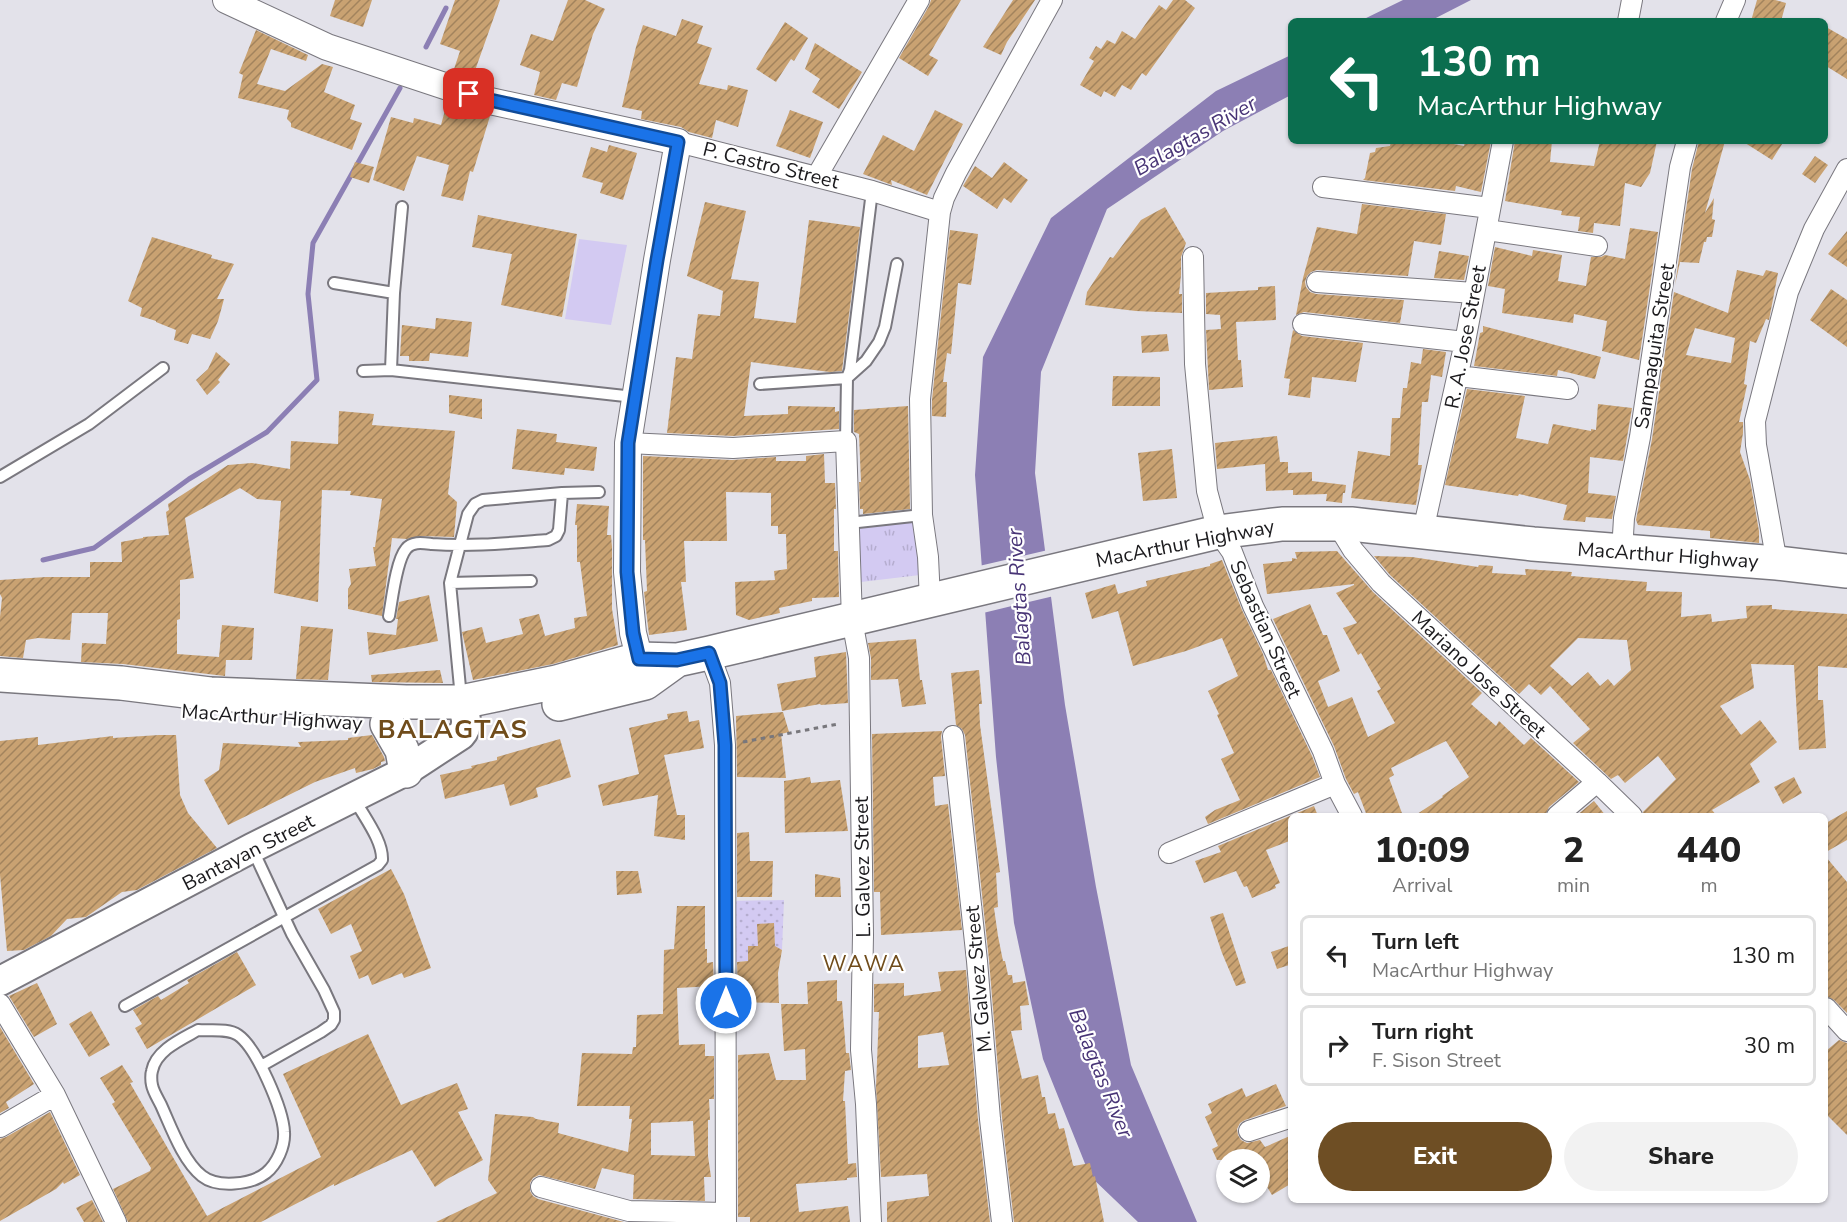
<!DOCTYPE html>
<style>
:root{--surface:#fff;--page:#f2f2f2;--text:#222;--muted:#767676;--line:#e0e0e0;--accent:#6e4e24}
body{margin:0;font-family:"Nunito Sans",sans-serif;background:var(--page);color:var(--text);height:100vh;display:flex;flex-direction:column;font-size:22px;white-space:nowrap}
*{box-sizing:border-box;margin:0}
p{font-size:20px;color:var(--muted)}
.icon{flex:none;width:33px;height:33px;fill:none;stroke:currentColor;stroke-width:2;stroke-linecap:round;stroke-linejoin:round}
.map{position:relative;flex:1;overflow:hidden}
.panel{position:absolute;left:1288px;top:813px;width:540px;height:390px;display:flex;flex-direction:column;background:var(--surface);border-radius:9px;box-shadow:0 2px 4px #0004}
.panel>*{flex:none}
.hud{position:absolute;left:1288px;top:18px;width:540px;height:126px;border-radius:9px;box-shadow:0 2px 4px #0004;background:#0b6e4f;color:#fff;overflow:hidden}
.tools{position:absolute;left:1216px;top:1149px;display:grid;gap:12px}
.tools a{display:grid;place-items:center;width:54px;height:54px;border-radius:50%;background:var(--surface);box-shadow:0 2px 4px #0004;font-size:30px}
.pin{position:absolute;display:grid;place-items:center;width:51px;height:51px;color:#fff;margin:-26px;border-radius:12px;box-shadow:0 3px 9px #0006}
.me{position:absolute;width:66px;margin:-33px;rotate:0deg;stroke-linejoin:round;filter:drop-shadow(0 0 4px #0008)}
.turn{display:flex;align-items:center;gap:21px;height:126px;padding:0 30px;font-size:27px}
.turn .icon{width:78px;height:78px;stroke-width:2.5}
.turn b{display:block;font-size:42px;line-height:51px}
.eta{display:flex;justify-content:space-evenly;align-items:center;height:102px;text-align:center}
.eta b{font-size:36px;font-weight:800;line-height:42px}
.primary-button{display:flex;gap:12px;margin-top:auto;padding:12px 30px}
.primary-button a{flex:1;height:69px;border-radius:36px;background:var(--accent);color:#fff;font-size:24px;font-weight:800;line-height:69px;text-align:center}
.primary-button a+a{background:var(--page);color:var(--text)}
ul{padding:0;list-style:none}
li{display:flex;align-items:center;gap:18px;height:81px;margin:0 12px 9px;padding:0 18px;border:3px solid var(--line);border-radius:9px}
li div{flex:1}
li b{display:block;font-size:22px}
li em{font-style:normal}
.map>svg:first-child{display:block}
.grass{fill:url(#grass-dots)}
.park{fill:url(#park-tufts)}
.pitch{fill:#d3caf2}
.water{fill:#8c7fb4}
.pier{fill:#e3e2ea}
.lines{fill:none;stroke-linecap:round;stroke-linejoin:round}
.stream{stroke:#8c7fb4;stroke-width:5}
.building{fill:url(#building-hatch);fill-rule:evenodd}
.service-casing{stroke:#7a787f;stroke-width:14}
.minor-casing{stroke:#7a787f;stroke-width:22}
.tertiary-casing{stroke:#7a787f;stroke-width:28}
.secondary-casing{stroke:#7a787f;stroke-width:32}
.trunk-casing{stroke:#7a787f;stroke-width:36}
.path{stroke:#78777c;stroke-width:3;stroke-dasharray:4.5 4.5;stroke-linecap:butt}
.service{stroke:#fff;stroke-width:10}
.minor{stroke:#fff;stroke-width:20}
.tertiary{stroke:#fff;stroke-width:26}
.secondary{stroke:#fff;stroke-width:28}
.trunk{stroke:#fff;stroke-width:33}
.route-casing{stroke:#114b97;stroke-width:15}
.route{stroke:#1a73e8;stroke-width:10}
.labels{text-anchor:middle;stroke-width:4.5;stroke-linejoin:round;paint-order:stroke}
.street-label{font-size:20px;fill:#1b1a1d;stroke:#fff}
.water-label{font-size:21px;font-style:italic;fill:#483476;stroke:#fff}
.quarter-label{font-size:22px;letter-spacing:1.5px;fill:#704c1b;stroke:#fff}
.district-label{font-size:26px;font-weight:bold;letter-spacing:1.5px;fill:#704c1b;stroke:#fff}
</style>
<div class="map">
<svg width="1847" height="1222" viewBox="0 0 1847 1222">
<defs>
<pattern id="grass-dots" width="8" height="8" patternUnits="userSpaceOnUse" patternTransform="scale(1.5)"><rect width="8" height="8" fill="#d3caf2"/><path d="M2 2h.1M6 6h.1" fill="none" stroke="#b5adcf" stroke-width="1.8" stroke-linecap="round"/></pattern>
<pattern id="park-tufts" width="24" height="20" patternUnits="userSpaceOnUse" patternTransform="scale(1.5)"><rect width="24" height="20" fill="#d3caf2"/><path d="M3 7l-1-3M5 7V3M7 7l1-3M15 17l-1-3M17 17v-4M19 17l1-3" fill="none" stroke="#b5adcf"/></pattern>
<pattern id="building-hatch" width="6" height="6" patternUnits="userSpaceOnUse" patternTransform="scale(1.5)"><rect width="6" height="6" fill="#c9a272"/><path d="M-1 1l2-2M0 6l6-6M5 7l2-2" fill="none" stroke="#a2835d"/></pattern>
</defs>
<rect width="100%" height="100%" fill="#e3e2ea"/>
<path class="grass" d="M784,900L782,950L775,946L774,924H758V946L748,947V961L731,962L730,901Z"/>
<path class="park" d="M914,522L920,575L861,582L855,529Z"/>
<path class="pitch" d="M579,239L627,245L611,325L565,319Z"/>
<path class="water" d="M1403,0H1471L1430,21H1360Z
M1291,55V95L1223,131L1107,209L1041,372L1035,473L1065,705L1096,887L1131,1065L1197,1222H1138L1090,1176L1043,1059L1014,923L996,757L975,475L983,357L1051,218L1216,91Z"/>
<path class="pier" d="M1048,550L1054,596L983,613L979,566Z"/>
<g class="lines">
<path class="stream" d="M426,47L446,8
M43,560L94,548L189,479L267,432L317,380L308,294L313,243L400,88"/>
</g>
<path class="building" d="M335,0H372L363,27L330,16Z
M455,0H500L472,79L453,72L460,51L440,44Z
M568,0H585L605,9L593,34L577,87L562,83L556,100L534,95L540,72L520,65L531,34L553,41Z
M931,0H961L929,55L938,60L928,76L899,58L929,6Z
M1013,0H1035L1007,42L1001,55L983,47Z
M1173,0H1185L1195,8L1146,76L1142,73L1131,90L1122,85L1115,97L1104,91L1101,97L1080,85L1094,61L1089,58L1096,46L1101,49L1107,40L1115,44L1122,31L1135,39L1159,5L1166,10Z
M1757,0H1775L1786,3L1781,21H1751Z
M682,19L703,26L697,43L712,48L699,84L727,90L728,85L748,90L738,127L716,120L712,138L689,132L681,127L641,119L642,111L622,107L636,47L643,25L676,36Z
M785,22L808,38L794,61L791,59L776,82L756,69Z
M1826,27L1847,39V79L1826,66Z
M256,30L308,55L306,61L271,49L257,84L285,91L322,64L333,67L324,92L355,105L350,119L362,123L352,150L291,127V123L287,119L289,110L238,98L243,75L239,73Z
M815,43L862,72L839,109L812,92L820,79L805,69Z
M447,103L490,116L473,172L470,171L463,201L441,196L449,165L417,156L404,191L373,180L391,117L413,123L414,118L441,125Z
M790,110L823,122L810,158L776,146Z
M935,110L963,124L927,195L891,180L892,185L863,174L883,135L914,151Z
M1391,141H1438L1464,146L1465,141H1491L1481,192L1456,186L1455,191L1363,180L1365,178L1370,153L1375,152L1376,148L1390,146Z
M1515,141H1552L1550,162L1594,166L1600,141H1657L1650,173L1641,187L1625,183L1620,226L1594,223L1593,233L1578,231L1580,217L1561,215L1562,211L1505,201Z
M1699,141H1725L1705,213L1714,198L1712,219L1715,220L1712,237H1707L1706,242H1704L1699,263L1680,262L1675,285L1692,169Z
M1742,141H1784L1772,160Z
M609,145L637,153L623,200L600,193L603,183L582,177L591,147L607,152Z
M1815,156L1828,165L1815,183L1802,174Z
M355,162L374,167L369,183L350,177Z
M1004,162L1028,180L1011,203L1004,198L997,209L963,186L975,166L992,178Z
M705,202L746,211L731,279L759,282L754,318L796,323L809,220L860,227L842,371L830,372L751,362L744,416L788,414V406L835,407V412L839,411V429L733,436L667,433L676,357L692,359L698,314L720,316L723,291L687,276Z
M1362,204L1446,214L1441,245L1414,241L1408,276L1317,270L1311,272L1307,276L1305,282L1306,287L1310,292L1316,294L1404,300L1400,323L1304,312L1296,315L1303,278L1317,227L1357,234Z
M1165,207L1186,243L1181,257V275L1179,294H1182V313L1136,311L1085,305L1087,292L1110,257L1113,258L1141,220Z
M478,215L577,234L562,317L501,305L512,254L472,247Z
M1630,228L1658,232L1639,360L1602,351L1607,321L1574,314L1573,323L1502,313L1505,289L1488,286L1495,247L1532,256L1533,250L1562,255L1558,281L1586,286L1591,257H1601L1605,255L1625,259Z
M950,230L978,234L971,285L958,283L951,354L947,353L943,382H947L946,417L932,416V400Z
M1847,231V267L1828,254Z
M152,237L212,255L211,258L234,264L217,299H224L218,321L210,339L192,334L188,344L174,340L176,330L156,322V321L140,316L142,308L128,301Z
M1439,251L1469,256L1464,280L1434,278Z
M1737,270L1763,276L1766,270L1778,273L1769,320L1766,319L1756,343L1750,341L1744,384L1747,385L1739,422H1743V433L1740,452L1750,480L1759,531V543L1710,538V531L1638,525L1636,520L1652,439L1674,292L1728,313ZM1695,328L1735,338L1731,363L1686,355Z
M1275,286L1276,320L1236,322L1238,360H1241L1243,387L1209,390L1206,330L1221,329L1220,315L1206,314V293L1258,290V287Z
M1831,289L1847,300V347L1810,320Z
M436,318L472,322L468,357L430,353L429,361H409V356H400L402,325L435,329Z
M1483,326L1601,357L1595,379L1558,370L1557,376L1474,366L1480,333L1483,332Z
M1293,330L1302,336L1363,343L1356,382L1312,377L1310,398L1288,395L1290,379L1284,378Z
M1167,334L1169,351L1142,353L1141,336Z
M1423,349L1446,352L1442,377L1431,375L1428,402H1422L1418,465H1422L1416,505L1351,498L1358,451L1390,456L1392,418H1400L1403,388H1407L1411,362L1421,364Z
M216,352L230,364L218,380L220,382L207,395L196,380L208,369Z
M1113,376L1160,377V406H1112Z
M1467,389L1525,396L1516,438L1548,444L1553,424L1591,431V429L1596,430L1598,404L1632,408L1623,461L1590,457L1588,493L1616,496L1612,519L1586,517L1585,522L1563,520L1567,505L1519,494L1518,496L1445,485Z
M449,395L482,399V419L449,413Z
M908,406L910,509L863,514V509H860L859,482H861L859,434L854,432V410Z
M339,411L374,414L372,425L455,431L448,494L457,502L454,537L421,536L407,539L392,538L382,616L348,609V589L351,584L349,569L376,566L373,547H375L382,499L350,495L351,491L322,490L318,602L274,593L281,501L257,499L240,488L185,518L194,578L180,580V619L177,620V654L219,657L222,625L254,628L252,660H226L225,676L123,664L81,662L82,643L106,644L108,613H72L70,640L38,638L26,640L23,658L0,656V617L2,598L0,594V580L46,577H90V562H122L121,542L143,538V537L169,535L166,512L169,510L168,504L228,465L252,463L290,469L291,441L338,444Z
M517,429L557,434L556,442L597,447L594,471L565,468L564,475L512,469Z
M1277,436L1280,462H1288V473L1312,472V481L1346,485L1345,493H1343L1342,503L1326,501L1327,494L1293,495V490L1266,491L1265,464L1217,469L1215,443Z
M1172,449L1177,498L1143,501L1138,453Z
M824,454L825,483H835L836,509H834V551H838L839,597L812,598V601L779,608L780,613L749,620L736,615L735,582L775,580L774,571L787,569L786,534H778V526H771V493L726,492L727,541H684L686,582H681L687,630L649,635L644,592L647,591L645,540H643V456L732,460L776,457V461H806V456Z
M577,504L609,506L607,535H611L612,547V609L618,645L553,664L473,680L462,632L482,627L486,643L523,634L519,619L539,614L545,636L575,628L574,618L587,616L580,562H577V525H575Z
M1337,551L1373,592L1482,693L1471,704L1496,726L1499,721L1524,745L1531,738L1579,782L1549,807L1545,816H1414L1443,797L1442,796L1469,777L1446,741L1391,768L1394,775L1389,778L1403,816H1367L1358,792L1354,794L1346,779L1334,746L1273,619L1310,604L1323,635H1327L1340,671L1318,681L1328,707L1352,697L1368,737L1395,723L1377,691L1381,689L1361,653L1358,655L1343,628L1357,623L1336,593L1354,585V584L1267,594L1263,564L1292,561V558L1297,559L1295,552Z
M1374,556L1412,557L1478,567L1479,565L1493,566L1492,573L1526,575L1525,569L1572,572L1571,576L1647,582L1646,591L1682,592L1681,617L1711,614L1712,622L1747,618L1746,606L1772,605V609L1847,614V668L1818,666V700H1823L1826,748L1799,750L1794,665L1751,664L1754,688L1720,706L1741,735L1760,720L1777,742L1750,764L1760,782L1712,810L1717,816H1644L1643,812L1676,779L1658,756L1625,783L1618,775L1611,779L1573,743L1590,729L1550,686L1541,695L1529,684L1519,694L1390,575ZM1578,638L1627,640L1631,670L1614,686L1608,679L1600,686L1588,672L1572,686L1550,666Z
M1222,560L1242,610L1263,654L1268,670H1271L1312,756L1320,777L1208,824L1205,817L1215,810L1240,800L1221,759L1234,753L1217,715L1219,714L1208,691L1238,676L1222,638L1186,651L1133,666L1118,611L1092,619L1085,593L1115,584L1118,594L1147,586L1146,581L1210,566V564Z
M429,595L438,641L369,655L367,632L396,635L398,619H396L399,602Z
M301,626L333,629L328,680L296,679Z
M916,639L920,680H922L926,704L902,707L898,679L871,680V658L868,643Z
M846,652L848,703L821,705L820,704L782,711L777,684L816,677L814,657Z
M440,670L443,683L372,682L371,675Z
M979,670L982,704H979L980,725L1000,872L996,873L998,907L994,908L998,936L1003,961H1005L1008,975H1012L1013,983L1025,981L1029,1005L1020,1006L1022,1030L1011,1031L1022,1079L1038,1075L1042,1097H1045L1048,1114L1055,1113L1059,1129L1064,1128L1073,1165L1074,1166L1090,1163L1093,1177L1095,1176L1104,1222H1014L1002,1118L989,960L965,735L962,729L956,725L951,673Z
M687,711L689,722L699,720L704,748L664,755L677,815H685V840L654,836L658,795L603,806L598,785L639,774L629,728L668,719L667,714Z
M783,712L789,732L781,734L786,778L737,777L736,716Z
M942,731L941,737L945,776L933,777L935,806L948,804L962,930L881,935L880,892H874L872,734Z
M159,735H176L180,795L188,813L217,848L137,890L122,892L86,917L67,919L51,936L24,950L7,951L0,875V741L38,737V745L113,736V738Z
M372,735L384,757L385,761L381,762V765L373,769L356,773L355,768L315,782L228,825L204,780L219,770L223,743L301,747L298,742L348,740V738Z
M560,739L571,777L536,788L538,797L510,806L504,784L445,799L440,775L472,768L471,766L497,760V757Z
M810,777L811,783L840,780L848,831L785,833L784,781Z
M1794,777L1802,793L1783,804L1774,787Z
M1594,801L1606,816H1576Z
M1314,806L1318,816H1292V840L1266,850L1280,883L1275,885L1276,888L1252,898L1247,886L1244,887L1236,871L1204,883L1195,861L1221,852L1218,846Z
M1847,811V840L1826,852V823Z
M749,832L750,861H773L772,897H737V833Z
M1826,857L1847,882V1013L1834,1000L1826,996Z
M391,869L404,894L431,968L404,978L402,973L372,985L368,975L359,979L350,956L362,951L351,924L331,934L318,909Z
M616,871H638L642,893L617,895Z
M815,874L840,878L841,897H815Z
M677,906H705V949H707V963L713,962L714,986L677,988L679,1045L705,1044V1056H714V1099H709L710,1120H708V1156L711,1177H704L705,1201L633,1199L634,1175L602,1168L595,1189L539,1175L533,1178L530,1183V1191L533,1196L538,1199L624,1222H436L497,1193L488,1180L495,1114L533,1117L536,1119L559,1123L558,1133L628,1152L632,1119H629L630,1106H577L582,1053L632,1054L633,1047H636L637,1015L663,1014L664,950L674,949ZM693,1121L695,1156L651,1155V1123Z
M1223,913L1246,983L1236,986L1222,953L1210,917Z
M774,923L775,946L782,950L778,973L779,1003L738,1002L737,962L748,961V946H758L757,924Z
M1292,945V964L1277,969L1271,952Z
M237,952L256,985L147,1049L135,1028L142,1024L133,1010L158,996L161,1000L189,983L187,980Z
M966,970L978,1120L990,1222H887V1202L929,1196L927,1174L881,1177L876,1087L879,1012H874V984L904,983V996L941,991L938,972ZM943,1032L949,1065L918,1068V1036Z
M837,980V1001H842L846,1053H849L851,1070L845,1071L843,1101H845L848,1164L856,1163L857,1177L847,1178V1180L796,1184L799,1212L848,1206L850,1222H750V1217H738V1055L769,1053L776,1080H806L805,1049L784,1051L781,1004H808L807,982Z
M37,983L57,1024L34,1037L9,996Z
M91,1011L110,1045L89,1057L69,1024Z
M0,1027L34,1084L6,1102L9,1108L0,1113Z
M368,1034L401,1105L457,1083L468,1109L458,1112L483,1160L447,1179L435,1187L412,1150L334,1186V1184L261,1222H128L113,1189L150,1171L151,1168L112,1104L115,1102L100,1078L122,1065L133,1082L130,1083L207,1216L321,1157L283,1074Z
M1839,1040L1847,1043V1135L1826,1114V1051Z
M1276,1084L1286,1106L1245,1120L1240,1123L1237,1129L1238,1135L1241,1140L1247,1143L1260,1140L1265,1147L1292,1135V1183L1272,1195L1260,1175V1160H1217L1212,1149L1218,1146L1205,1117L1212,1113L1208,1104L1242,1088L1246,1097Z
M50,1112L80,1175L64,1184L63,1182L56,1189L0,1221V1139L6,1137Z
M92,1200L103,1222H84L76,1208Z"/>
<g class="lines">
<g class="service-casing">
<path id="service" d="M334,283L394,293
M391,370L394,293L402,207
M363,371L391,370L634,397
M760,384L847,378L866,361L879,342L885,327L897,264
M846,441L847,378L850,370L872,191
M0,477L89,424L163,368
M849,523L922,515
M450,583L531,581
M389,616C392,600 396,561 406,549C412,541 423,543 432,544C471,547 509,543 548,540L556,536L559,530L562,493
M461,698L450,583L468,514L475,504L483,500L562,493L599,492
M252,848L292,934L324,990L334,1012V1020L331,1025L321,1032L261,1066
M125,1006L378,865L382,860C383,840 363,816 354,798
M198,1030C211,1031 228,1028 238,1035C257,1048 283,1110 284,1132C285,1146 277,1164 266,1173C251,1185 217,1188 202,1176C183,1161 171,1127 161,1105C158,1099 153,1091 152,1085C151,1081 151,1074 152,1071C156,1050 182,1039 198,1030Z"/>
</g>
<g class="minor-casing">
<path id="minor" d="M1628,21L1632,0
M1726,21L1735,0
M678,142L872,191L940,212
M817,176L919,0
M1323,187L1490,208
M1487,230L1597,246
M1193,257L1195,364L1207,491L1218,532L1232,552L1253,606L1323,751L1335,784L1352,816
M1317,282L1474,293
M1303,324L1465,342
M1458,376L1568,389
M628,443L733,448L846,441L852,620L859,658L863,935L861,1050L866,1104L871,1222
M1337,524L1353,550L1381,583L1597,782L1632,816
M1423,531L1465,342L1503,141
M1622,552L1624,518L1640,437L1680,167L1687,141
M1777,563L1756,445L1755,421L1788,292L1814,229L1847,169
M930,600L928,557L922,515L920,399L940,212L944,198L956,173L1052,0
M709,653L720,683L725,745L726,1222
M953,736L977,961L990,1119L1002,1222
M1557,816L1597,782
M1169,853L1335,784
M0,1004L55,1095L116,1222
M1826,1008L1847,1031
M0,1127L55,1095
M1249,1131L1292,1117
M541,1187L629,1211L726,1213"/>
</g>
<g class="tertiary-casing">
<path id="tertiary" d="M226,0L327,47L490,101L678,142L657,260L628,443L627,572L633,633L644,677"/>
</g>
<g class="secondary-casing">
<path id="secondary" d="M0,981L252,848L406,771L461,735C470,725 465,714 461,702"/>
</g>
<g class="trunk-casing">
<path id="trunk" d="M0,675L121,683L210,694L406,702H461L557,682L639,659L677,660L709,653L1218,532L1282,524H1351L1533,544L1777,563L1847,571
M559,704L645,683L677,660
M387,724L402,750L406,771"/>
</g>
<path class="path" d="M743,742L838,724"/>
<use href="#service" class="service"/>
<use href="#minor" class="minor"/>
<use href="#tertiary" class="tertiary"/>
<use href="#secondary" class="secondary"/>
<use href="#trunk" class="trunk"/>
</g>
<g class="lines">
<g class="route-casing">
<path id="route" d="M469,94L490,100L678,142L657,260L628,443L627,572L633,633L639,659L677,660L709,653L720,683L725,745L726,1003"/>
</g>
<use href="#route" class="route"/>
</g>
<g class="labels">
<g class="street-label">
<text transform="translate(771 165) rotate(14)" y="7">P. Castro Street</text>
<text transform="translate(1465 337) rotate(-79)" y="7">R. A. Jose Street</text>
<text transform="translate(1654 346) rotate(-81)" y="7">Sampaguita Street</text>
<text transform="translate(1185 543) rotate(-11)" y="7">MacArthur Highway</text>
<text transform="translate(1668 555) rotate(4)" y="7">MacArthur Highway</text>
<text transform="translate(1266 629) rotate(66)" y="7">Sebastian Street</text>
<text transform="translate(1479 674) rotate(43)" y="7">Mariano Jose Street</text>
<text transform="translate(272 717) rotate(4)" y="7">MacArthur Highway</text>
<text transform="translate(248 852) rotate(-27)" y="7">Bantayan Street</text>
<text transform="translate(862 867) rotate(-91)" y="7">L. Galvez Street</text>
<text transform="translate(978 979) rotate(-95)" y="7">M. Galvez Street</text>
</g>
<g class="water-label">
<text transform="translate(1195 136) rotate(-30)" y="7">Balagtas River</text>
<text transform="translate(1019 597) rotate(-94)" y="7">Balagtas River</text>
<text transform="translate(1101 1073) rotate(68)" y="7">Balagtas River</text>
</g>
<g class="quarter-label">
<text x="864" y="971">WAWA</text>
</g>
<g class="district-label">
<text x="453" y="738">BALAGTAS</text>
</g>
</g>
</svg>
<div class="tools">
<a><svg class="icon" aria-label="layers" viewBox="0 0 24 24"><path d="M12 4l9 5-9 5-9-5zM3 14l9 5 9-5"/></svg></a>
</div>
<div class="pin" style="left:469px;top:94px;background:#d93025"><svg class="icon" aria-label="arrive" viewBox="0 0 24 24"><path d="M6 21V4h12l-3 4 3 4H6"/></svg></div>
<svg class="me" style="left:726px;top:1003px" viewBox="-20 -20 40 40"><circle r="17" fill="#1a73e8" stroke="#fff" stroke-width="3"/><path d="M0-11L8 9 0 5-8 9z" fill="#fff"/></svg>
<div class="hud">
<div class="turn"><svg class="icon" aria-label="left" viewBox="0 0 24 24"><path d="M17 20v-9H6M10 6l-5 5 5 5"/></svg><div><b>130 m</b>MacArthur Highway</div></div>
</div>
<section class="panel">
<div class="eta">
<div><b>10:09</b><p>Arrival</p></div>
<div><b>2</b><p>min</p></div>
<div><b>440</b><p>m</p></div>
</div>
<ul>
<li><svg class="icon" aria-label="left" viewBox="0 0 24 24"><path d="M17 20v-9H6M10 6l-5 5 5 5"/></svg><div><b>Turn left</b><p>MacArthur Highway</p></div><em>130 m</em></li>
<li><svg class="icon" aria-label="right" viewBox="0 0 24 24"><path d="M7 20v-9h11M14 6l5 5-5 5"/></svg><div><b>Turn right</b><p>F. Sison Street</p></div><em>30 m</em></li>
</ul>
<div class="primary-button"><a>Exit</a><a>Share</a></div>
</section>
</div>
